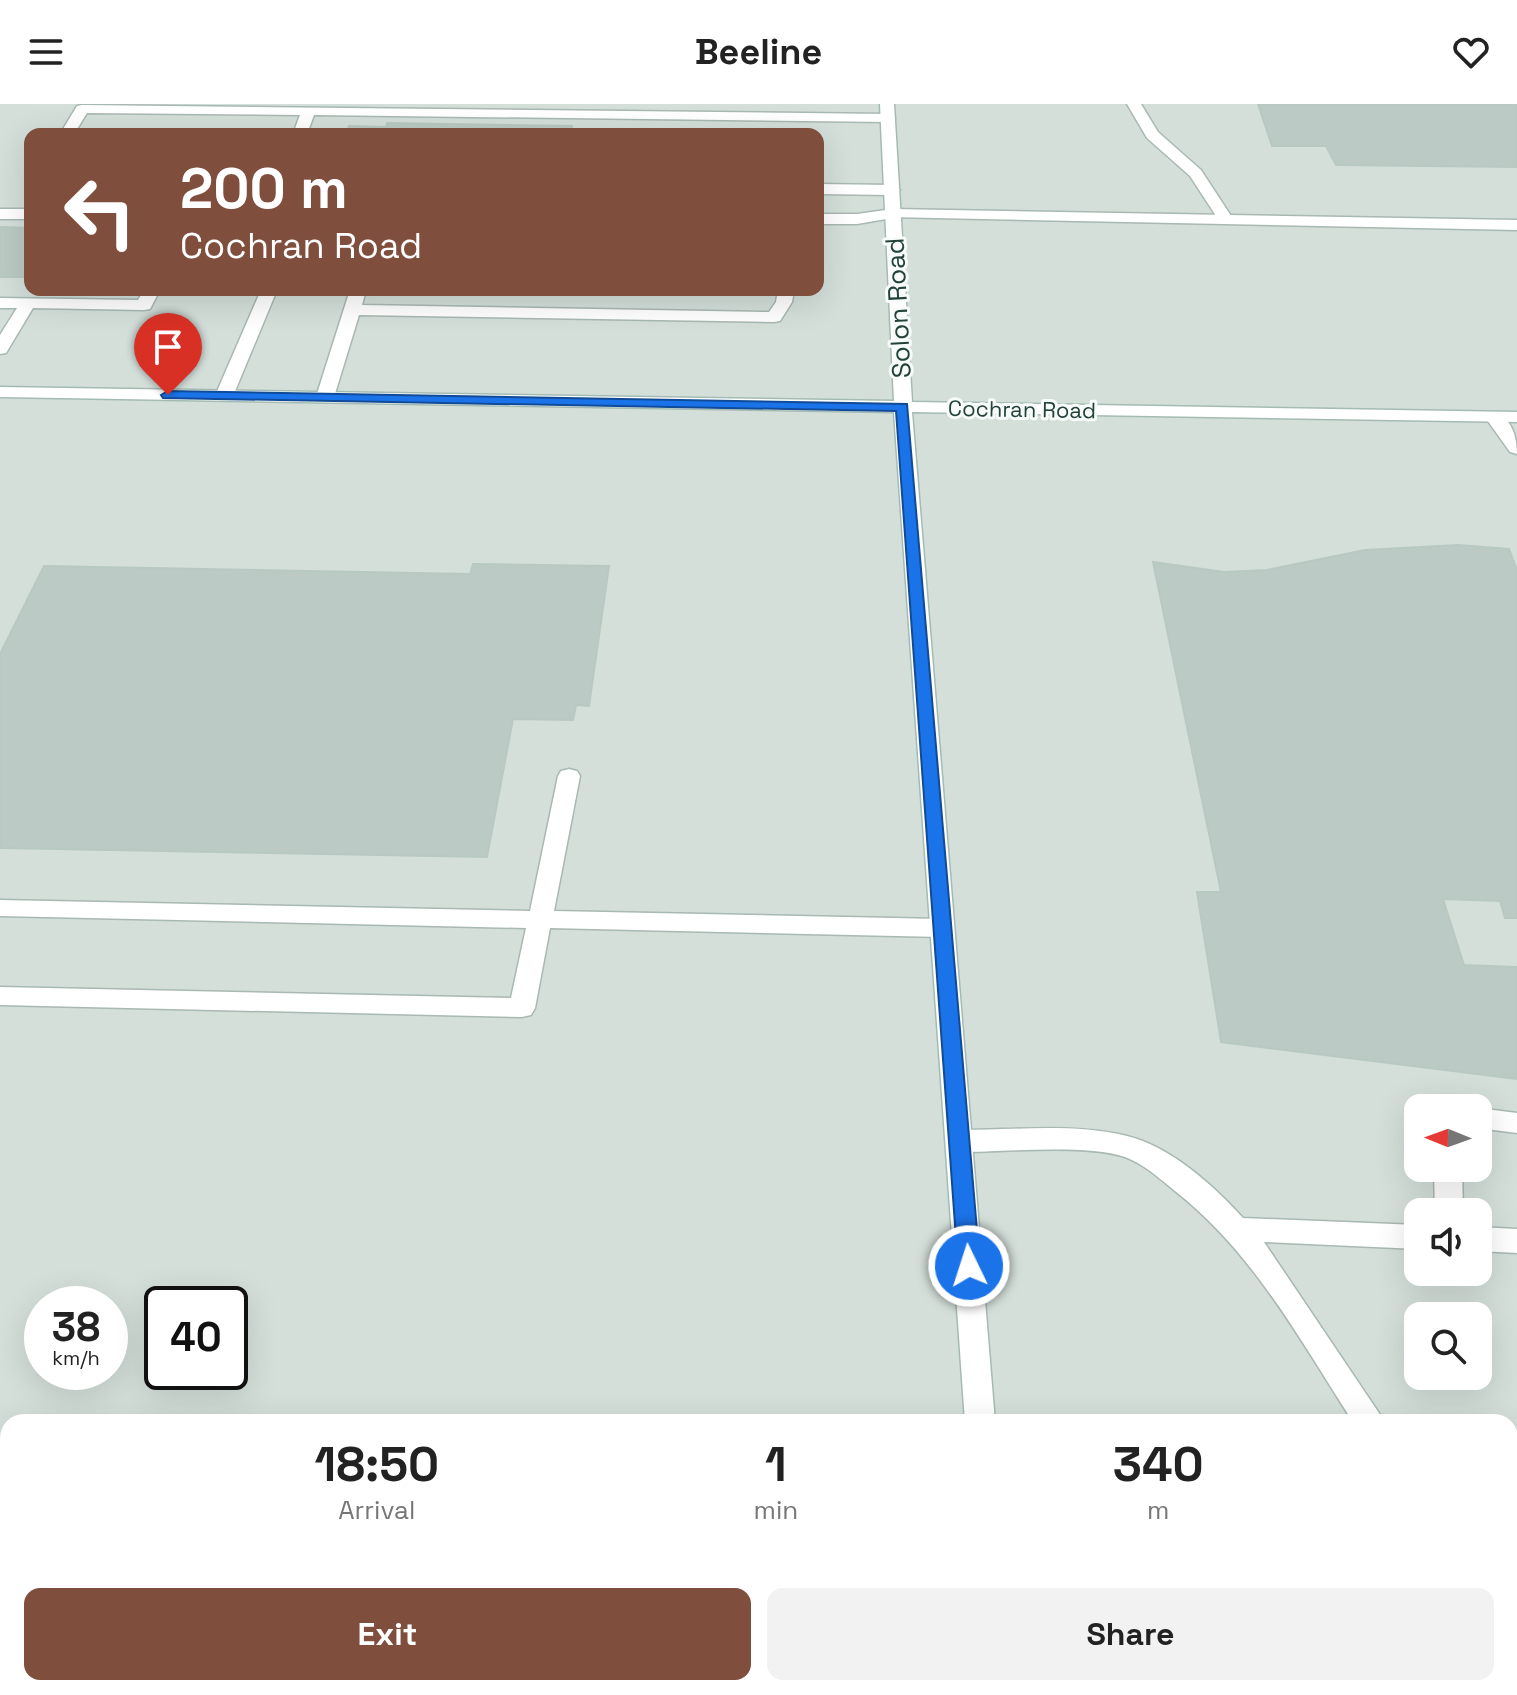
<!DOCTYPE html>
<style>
:root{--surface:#fff;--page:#f2f2f2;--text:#222;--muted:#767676;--accent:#804e3d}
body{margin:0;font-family:"Space Grotesk",sans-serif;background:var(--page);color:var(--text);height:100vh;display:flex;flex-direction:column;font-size:30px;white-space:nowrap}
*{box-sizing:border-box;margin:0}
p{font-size:26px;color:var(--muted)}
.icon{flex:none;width:44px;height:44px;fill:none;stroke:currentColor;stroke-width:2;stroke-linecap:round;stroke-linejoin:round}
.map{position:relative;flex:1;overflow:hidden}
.side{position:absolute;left:0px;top:1310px;width:1518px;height:282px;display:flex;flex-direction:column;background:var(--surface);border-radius:24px 24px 0 0;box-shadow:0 8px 32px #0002}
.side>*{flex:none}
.top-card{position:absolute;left:24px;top:24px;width:800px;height:168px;border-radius:16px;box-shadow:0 8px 32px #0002;background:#804e3d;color:#fff;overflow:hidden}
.needle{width:52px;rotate:271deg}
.buttons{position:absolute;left:1404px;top:990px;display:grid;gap:16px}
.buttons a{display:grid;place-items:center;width:88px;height:88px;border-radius:16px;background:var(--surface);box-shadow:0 8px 32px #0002;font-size:40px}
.speed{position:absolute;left:24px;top:1182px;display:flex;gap:16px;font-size:40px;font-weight:700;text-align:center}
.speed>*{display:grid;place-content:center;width:104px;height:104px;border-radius:50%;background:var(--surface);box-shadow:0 8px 32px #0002;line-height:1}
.speed small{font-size:20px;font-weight:400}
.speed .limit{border:4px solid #111;border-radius:12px;background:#fff;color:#111}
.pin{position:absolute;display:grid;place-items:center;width:68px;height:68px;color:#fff;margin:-82px -34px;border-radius:50% 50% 50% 0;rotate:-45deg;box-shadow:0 0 8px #0007}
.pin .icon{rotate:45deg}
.me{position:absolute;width:88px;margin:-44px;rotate:356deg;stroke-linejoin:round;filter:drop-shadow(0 0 6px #0008)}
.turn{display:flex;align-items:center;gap:28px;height:168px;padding:0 24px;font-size:36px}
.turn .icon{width:104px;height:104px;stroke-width:2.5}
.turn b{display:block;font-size:56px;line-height:68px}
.eta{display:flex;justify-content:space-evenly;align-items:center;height:136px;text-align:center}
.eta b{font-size:48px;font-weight:600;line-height:56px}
.primary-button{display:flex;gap:16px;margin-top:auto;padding:16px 24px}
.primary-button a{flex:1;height:92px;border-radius:16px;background:var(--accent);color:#fff;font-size:32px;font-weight:600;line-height:92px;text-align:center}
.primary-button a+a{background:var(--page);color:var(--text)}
header{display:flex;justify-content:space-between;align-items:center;height:104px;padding:0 24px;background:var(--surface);font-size:36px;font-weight:600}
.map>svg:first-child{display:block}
.built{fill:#d4dfda;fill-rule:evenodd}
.building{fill:#bbcac4;stroke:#b8c9c2;stroke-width:2}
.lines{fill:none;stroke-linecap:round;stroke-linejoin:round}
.lane-casing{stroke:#a8b8b2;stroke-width:3}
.street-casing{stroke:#a8b8b2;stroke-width:3}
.secondary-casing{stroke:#a4bbb3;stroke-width:3}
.lane{fill:#fff;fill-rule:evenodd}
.street{fill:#fff;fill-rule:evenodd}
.secondary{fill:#fff;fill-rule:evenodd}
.route{fill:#1a73e8;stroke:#114b97;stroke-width:2}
.labels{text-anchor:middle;stroke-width:6;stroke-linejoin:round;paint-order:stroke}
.far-street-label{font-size:22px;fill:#24423a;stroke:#f7fbf9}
.street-label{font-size:26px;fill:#24423a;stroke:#f7fbf9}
</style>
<header><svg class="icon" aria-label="menu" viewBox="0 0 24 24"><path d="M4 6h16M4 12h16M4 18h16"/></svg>Beeline<svg class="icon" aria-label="heart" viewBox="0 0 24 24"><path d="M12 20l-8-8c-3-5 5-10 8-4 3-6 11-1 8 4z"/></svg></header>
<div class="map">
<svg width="1517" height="1591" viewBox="0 0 1517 1591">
<rect width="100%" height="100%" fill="#e6efeb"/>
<path class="built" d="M0,0H1517V1591H0ZM30,30H818V186H30ZM1418,1004H1478V1064H1418ZM1418,1108H1478V1168H1418ZM42,1200H110V1268H42ZM162,1200H230V1268H162ZM1418,1212H1478V1272H1418ZM8,1318H1510V1584H8Z"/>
<path class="building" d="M1258,0H1517V63L1336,61L1326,42H1272Z
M387,19L572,22L571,26L668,25L667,30H346L349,22L386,23Z
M0,123L30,124V173H0Z
M1458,441L1509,445L1517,466V814H1505L1500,797L1443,795L1464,861L1517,863V975L1221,938L1197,788H1221L1153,458L1224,468L1267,466L1365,446Z
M473,460L609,462L589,602L576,601L573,616L513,615L487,753L0,744V550L44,462L470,470Z"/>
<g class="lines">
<g class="lane-casing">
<path id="lane" d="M1127,0H1141L1158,28L1201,66L1233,115L1230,118H1220L1190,72L1147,34Z
M82,1L888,10L895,14L888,18L314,11L307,30H293L300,11L87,9L74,30H60L77,2Z
M818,80L892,81L900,86L892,91L818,90Z
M0,105H30V115H0Z
M893,105L901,110L898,113L857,120H818V110H857Z
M144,186H160L150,205L144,206L33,204L6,249L0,250V231L17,204H0V194L138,196Z
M261,186H277L233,292L230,296H218L215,292Z
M350,186H366L362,201L769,208L776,198L778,186H794L792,198L780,217L774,218L359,211L334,293L331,297H319L316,293Z
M1494,308C1512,314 1517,333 1517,350L1510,348L1485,313Z
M569,665L577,667L580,672L554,807L941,815L950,818L953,824L950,830L941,833L550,824L535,904L531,911L522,913L0,901V883L511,894L526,824L0,812V796L530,807L558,672L561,667Z
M1478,1004L1517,1009V1029L1478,1024Z
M960,1026C1014,1026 1075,1019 1127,1032C1171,1043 1213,1081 1243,1114L1418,1121V1145L1264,1138L1385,1318H1353C1300,1236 1253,1148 1175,1087C1159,1074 1144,1060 1125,1053C1087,1040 1003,1048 960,1048L950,1044L946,1037L950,1030Z
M1434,1064H1462L1463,1108H1435Z
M1478,1123L1517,1125V1149L1478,1147Z
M1510,1568L1517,1571V1591H1495L1492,1584H1510Z"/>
</g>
<g class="street-casing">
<path id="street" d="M893,105L1517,116V126L888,113L885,110Z"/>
</g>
<g class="secondary-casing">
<path id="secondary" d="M880,0H894L912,298L1517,308V318L912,308L995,1318H965L894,308L0,293V283L894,297Z
M982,1584H1016V1591H982Z"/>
</g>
<use href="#lane" class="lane"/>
<use href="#street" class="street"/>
<use href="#secondary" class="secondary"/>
</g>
<path class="route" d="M168,287L907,300L980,1162L977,1168L969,1171L961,1168L958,1162L896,307L163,294L161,291Z"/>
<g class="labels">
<g class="far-street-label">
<text transform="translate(1022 305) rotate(1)" y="8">Cochran Road</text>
</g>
<g class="street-label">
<text transform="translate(898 204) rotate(-93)" y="9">Solon Road</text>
</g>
</g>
</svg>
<div class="buttons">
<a><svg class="needle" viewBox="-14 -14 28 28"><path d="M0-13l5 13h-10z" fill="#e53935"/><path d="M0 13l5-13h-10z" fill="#767676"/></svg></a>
<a><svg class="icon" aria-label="sound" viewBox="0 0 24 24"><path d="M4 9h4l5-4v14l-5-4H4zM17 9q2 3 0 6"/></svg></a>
<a><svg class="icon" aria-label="search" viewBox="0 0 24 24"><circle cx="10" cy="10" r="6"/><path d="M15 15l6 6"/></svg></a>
</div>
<div class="speed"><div>38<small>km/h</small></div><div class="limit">40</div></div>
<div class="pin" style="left:168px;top:291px;background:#d93025"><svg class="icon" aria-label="arrive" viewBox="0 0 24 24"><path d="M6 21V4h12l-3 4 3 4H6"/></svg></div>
<svg class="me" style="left:969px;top:1162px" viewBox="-20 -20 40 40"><circle r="17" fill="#1a73e8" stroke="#fff" stroke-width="3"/><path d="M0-11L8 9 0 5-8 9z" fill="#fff"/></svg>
<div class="top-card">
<div class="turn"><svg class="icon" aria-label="left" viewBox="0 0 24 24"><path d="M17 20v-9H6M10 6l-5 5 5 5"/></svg><div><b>200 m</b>Cochran Road</div></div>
</div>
<section class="side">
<div class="eta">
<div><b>18:50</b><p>Arrival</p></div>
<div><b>1</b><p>min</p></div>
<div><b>340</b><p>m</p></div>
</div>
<div class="primary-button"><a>Exit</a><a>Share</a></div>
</section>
</div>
